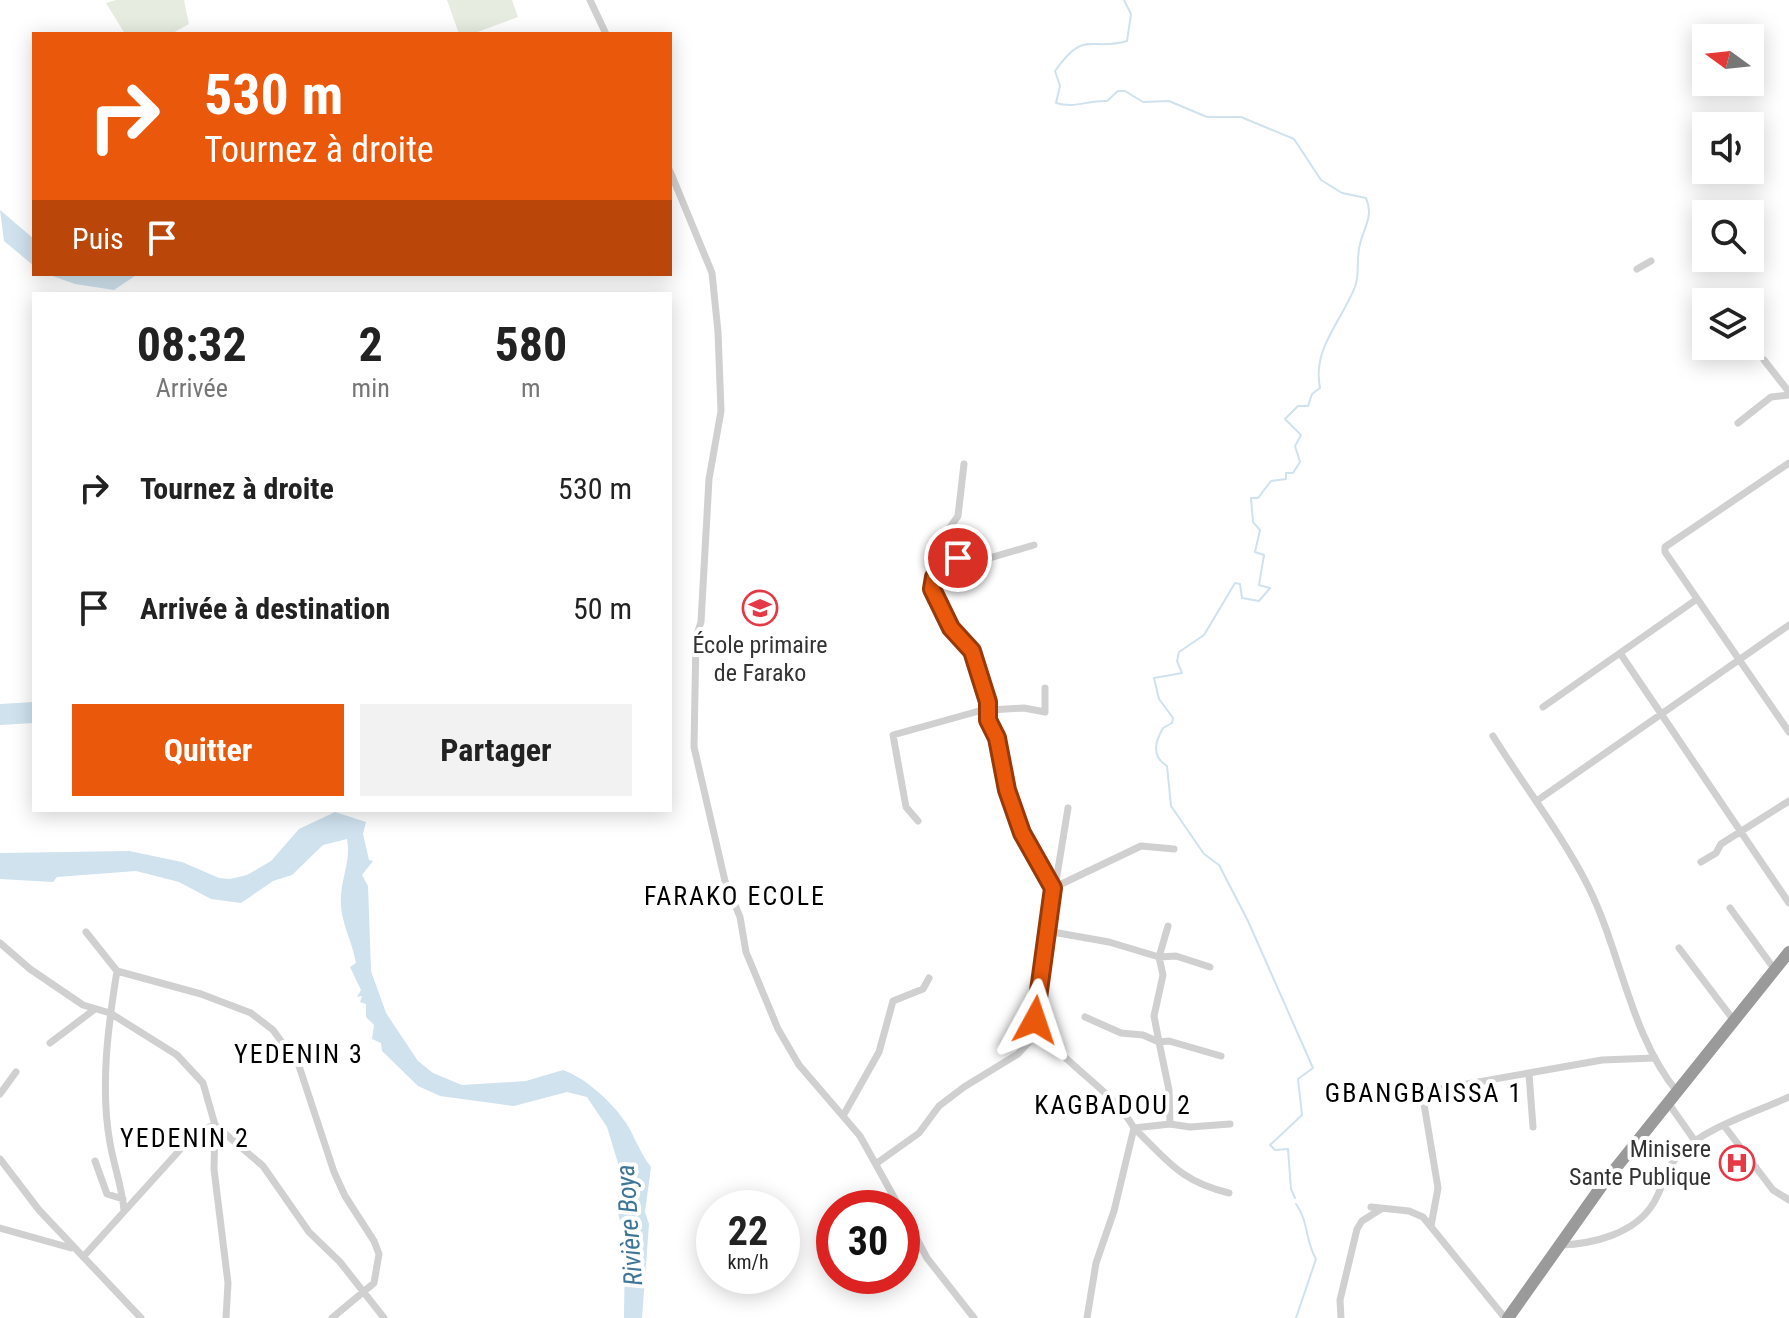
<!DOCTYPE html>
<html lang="fr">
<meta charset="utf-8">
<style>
:root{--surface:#fff;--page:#f2f2f2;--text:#222;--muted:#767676;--accent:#ea580c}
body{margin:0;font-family:"Roboto Condensed",sans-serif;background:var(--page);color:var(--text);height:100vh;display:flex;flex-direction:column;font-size:30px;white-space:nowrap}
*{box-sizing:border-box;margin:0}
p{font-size:26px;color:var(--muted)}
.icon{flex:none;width:44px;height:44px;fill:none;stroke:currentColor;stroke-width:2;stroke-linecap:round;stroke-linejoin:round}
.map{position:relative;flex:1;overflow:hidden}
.details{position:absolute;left:32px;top:292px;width:640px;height:520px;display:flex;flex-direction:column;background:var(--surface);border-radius:0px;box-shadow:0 4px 20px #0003}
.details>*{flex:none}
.banner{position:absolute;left:32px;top:32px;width:640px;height:244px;border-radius:0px;box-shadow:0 4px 20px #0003;background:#ea580c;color:#fff;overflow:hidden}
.needle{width:52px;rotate:285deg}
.buttons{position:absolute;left:1692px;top:24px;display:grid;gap:16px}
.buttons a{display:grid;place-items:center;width:72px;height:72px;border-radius:0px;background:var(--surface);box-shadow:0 4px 20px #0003;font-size:40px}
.speed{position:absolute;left:696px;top:1190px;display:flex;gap:16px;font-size:40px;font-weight:700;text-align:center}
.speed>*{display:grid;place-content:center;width:104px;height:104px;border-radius:50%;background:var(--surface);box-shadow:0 4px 20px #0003;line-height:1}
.speed small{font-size:20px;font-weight:400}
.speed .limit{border:12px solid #d22;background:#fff;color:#111}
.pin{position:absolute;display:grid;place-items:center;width:68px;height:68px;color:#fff;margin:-34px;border:4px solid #fff;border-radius:50%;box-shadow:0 2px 8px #0007}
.me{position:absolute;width:88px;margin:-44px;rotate:5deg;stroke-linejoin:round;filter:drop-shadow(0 0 6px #0008)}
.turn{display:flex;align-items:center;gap:28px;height:168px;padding:0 40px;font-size:36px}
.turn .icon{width:104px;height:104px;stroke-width:2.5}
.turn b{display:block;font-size:56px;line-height:68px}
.then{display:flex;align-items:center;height:76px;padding:0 40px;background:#0003;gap:16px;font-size:30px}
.eta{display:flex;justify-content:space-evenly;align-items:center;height:136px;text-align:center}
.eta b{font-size:48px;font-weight:700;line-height:56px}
.cta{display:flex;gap:16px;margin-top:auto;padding:16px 40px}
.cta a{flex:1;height:92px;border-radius:0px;background:var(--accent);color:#fff;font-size:32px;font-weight:700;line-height:92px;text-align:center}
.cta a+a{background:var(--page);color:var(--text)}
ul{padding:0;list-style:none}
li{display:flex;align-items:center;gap:24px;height:120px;padding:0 40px}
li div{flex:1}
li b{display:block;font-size:30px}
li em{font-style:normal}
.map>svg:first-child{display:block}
.green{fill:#e6ecdf}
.water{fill:#cfe2ee}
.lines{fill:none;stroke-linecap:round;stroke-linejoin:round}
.stream{stroke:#cfe2ee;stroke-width:2}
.street{stroke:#d0d0d0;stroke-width:7}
.highway{stroke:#9a9a9a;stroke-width:12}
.route-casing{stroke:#983908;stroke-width:20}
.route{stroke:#ea580c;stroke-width:14}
.labels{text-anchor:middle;stroke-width:8;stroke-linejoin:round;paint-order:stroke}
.poi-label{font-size:24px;fill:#333;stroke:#fff}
.neighbourhood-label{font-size:26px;letter-spacing:2px;fill:#000;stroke:#fff}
.water-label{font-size:26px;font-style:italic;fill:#3f7597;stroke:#fff}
</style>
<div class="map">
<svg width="1789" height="1318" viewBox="0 0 1789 1318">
<rect width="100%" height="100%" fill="#fff"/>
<path class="green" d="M116,0H184L189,24L171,34H125L106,3Z
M447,0H512L518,17L472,34H459Z"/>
<path class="water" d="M0,210L34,239V266L4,241Z
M47,274H138L114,290L75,284Z
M34,702V723L0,725V704Z
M335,812L366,822L363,834L369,860L373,861L362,875L368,886L371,971L386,1013L418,1061L433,1073L462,1085L526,1081L563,1070C586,1078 613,1103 626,1123C635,1137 640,1153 651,1167L645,1212L649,1224L642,1318H624L625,1242L617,1209L621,1173L607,1127L587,1097L567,1092L514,1106L440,1096L418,1086L382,1051L381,1043L372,1039L374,1025L366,1017V1004L360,1002L362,996L357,997L361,990L350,967L356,963C352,939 339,921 341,896C342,876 351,860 347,839L323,845L292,875L273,881L241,903L211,899L179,882L136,871L57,877L53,882L0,879V853L129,851L182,862L219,878L230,879L247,875L271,861L299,829Z"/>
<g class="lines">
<path class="stream" d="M1124,0L1131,14L1127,41C1090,52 1085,28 1055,71L1060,86L1056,103C1075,109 1087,100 1107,101L1118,91H1125L1143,102L1169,101L1207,117H1241L1294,139L1321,180L1342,193L1366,198C1374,216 1364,227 1360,244C1356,258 1360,274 1355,287C1341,322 1312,349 1320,388L1312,394L1308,406H1298L1285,419L1301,435L1295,446L1300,462L1293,473H1286V479L1271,481L1258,498H1251L1253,522L1260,530L1255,552L1264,555L1259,585L1270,588L1259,601L1242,598L1240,584L1235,583L1204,635L1179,652L1177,661L1182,673L1154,678L1159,699L1173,718L1172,723L1163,728C1155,742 1151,756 1167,766L1171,806L1204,854L1219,865L1248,921L1313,1068L1298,1079L1302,1115L1270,1145L1275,1150L1288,1149L1291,1189L1295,1198
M1296,1318L1316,1259C1305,1241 1309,1222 1296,1204"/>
<path class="street" d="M590,0L606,34
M670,171L712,273L718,332L721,411L709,479L701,622L696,637L694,747L725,881L740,917L746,952L778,1029L799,1065L860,1136L900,1208
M1637,269L1651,261
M1764,360L1789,392
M1738,423L1771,397L1789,395
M1789,463L1665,547V552L1789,732
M1034,545L976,562L952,559C943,566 931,575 932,588C933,618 966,630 973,654C996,734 1008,816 1053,888L1141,846L1174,849
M952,559L948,530L958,516L964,464
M811,642L815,646
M1620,653L1789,903
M1543,707L1697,599
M1493,736C1524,786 1561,833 1588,886C1621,952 1630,1035 1678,1093
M1538,800L1789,625
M1068,808L1034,1016C1053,1061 1110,1085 1134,1128L1170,1124L1169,1090L1159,1042L1169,1041L1221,1056
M918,821L906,807L893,735L979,711L988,720L991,710L1024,708L1045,712V688
M1701,862L1716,853L1721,844L1789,801
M1730,908L1775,970
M1047,931L1109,942L1159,957L1176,956L1210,967
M86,932L117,971
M0,943L30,969L83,1005L110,1013L177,1055L203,1083L215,1125L214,1169L228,1283L226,1318
M1679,948L1735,1022
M1034,1016L1046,1012
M1085,1017L1121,1033L1143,1035L1159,1042
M1159,1042L1154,1016L1163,975L1159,957L1168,926
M50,1043L95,1009
M1529,1074L1533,1127
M0,1094L16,1072
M1669,1104L1695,1141
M843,1116L879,1052L893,1001L923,989L929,978
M1170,1124L1190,1127L1230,1124
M1725,1127L1773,1190L1789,1200
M0,1159L39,1210L141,1318
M95,1161L107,1194L123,1199
M877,1163L919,1133L939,1106L964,1087L1018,1054L1040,1030
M1371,1207L1409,1211L1423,1217L1505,1318
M124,1210C122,1187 114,1166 110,1143C100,1088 108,1026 117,971L201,994L251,1013L273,1030L299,1066L334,1172L345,1196L374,1241L379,1254L374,1283L332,1318
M902,1211L927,1258L974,1318
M1431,1226L1438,1188L1422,1092L1602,1060L1655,1058
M0,1228L71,1248
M1560,1245C1593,1244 1634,1234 1653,1204C1663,1188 1666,1168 1679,1154C1706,1127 1754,1113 1789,1097
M83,1257L197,1131L215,1125L263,1166L309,1232L340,1262L384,1318
M1087,1318L1096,1263L1114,1211L1134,1128C1169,1162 1180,1181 1229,1193
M1341,1318L1340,1300L1357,1229L1362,1221L1381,1209"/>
<path class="highway" d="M1508,1318L1603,1184L1789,952"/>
</g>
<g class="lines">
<g class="route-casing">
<path id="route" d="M958,558L942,567L934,577L932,589L951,628L972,651L988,702V720L997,738L1007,790L1022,833L1053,888L1035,1020"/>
</g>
<use href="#route" class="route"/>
</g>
<defs>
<g id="school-ring" transform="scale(1.8)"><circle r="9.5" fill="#fff" stroke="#e63946" stroke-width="1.5"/><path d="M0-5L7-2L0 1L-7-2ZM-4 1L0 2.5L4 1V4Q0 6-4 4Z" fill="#e63946"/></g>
<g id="hospital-ring" transform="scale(1.8)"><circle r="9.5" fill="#fff" stroke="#e63946" stroke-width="1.5"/><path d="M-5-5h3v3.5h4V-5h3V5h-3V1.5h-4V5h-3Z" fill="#e63946"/></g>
</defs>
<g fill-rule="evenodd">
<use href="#school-ring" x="760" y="608"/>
<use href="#hospital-ring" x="1737" y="1163"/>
</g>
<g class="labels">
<g class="poi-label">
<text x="760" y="653">École primaire<tspan x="760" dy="28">de Farako</tspan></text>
<text x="1711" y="1157" text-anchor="end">Minisere<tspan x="1711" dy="28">Sante Publique</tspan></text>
</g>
<g class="neighbourhood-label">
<text x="735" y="905">FARAKO ECOLE</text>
<text x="299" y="1063">YEDENIN 3</text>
<text x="1424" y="1102">GBANGBAISSA 1</text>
<text x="1113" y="1114">KAGBADOU 2</text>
<text x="185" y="1147">YEDENIN 2</text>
</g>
<g class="water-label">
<text transform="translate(629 1225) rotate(-94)" y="9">Rivière Boya</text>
</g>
</g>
</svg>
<div class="buttons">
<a><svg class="needle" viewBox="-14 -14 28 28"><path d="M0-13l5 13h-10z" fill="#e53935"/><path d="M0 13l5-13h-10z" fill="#767676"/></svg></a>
<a><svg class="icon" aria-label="sound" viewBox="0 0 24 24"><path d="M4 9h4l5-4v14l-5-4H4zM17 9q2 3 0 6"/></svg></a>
<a><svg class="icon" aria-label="search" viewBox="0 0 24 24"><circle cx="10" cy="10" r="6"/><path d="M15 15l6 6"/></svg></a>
<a><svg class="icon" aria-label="layers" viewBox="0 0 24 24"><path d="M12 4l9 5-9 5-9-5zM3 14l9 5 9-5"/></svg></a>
</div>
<div class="speed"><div>22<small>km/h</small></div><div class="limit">30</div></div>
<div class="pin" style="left:958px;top:558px;background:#d93025"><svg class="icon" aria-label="arrive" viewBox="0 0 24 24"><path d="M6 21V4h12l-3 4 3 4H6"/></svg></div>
<svg class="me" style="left:1035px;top:1020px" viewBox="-20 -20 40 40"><path d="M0-17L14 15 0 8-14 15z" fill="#ea580c" stroke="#fff" stroke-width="4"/></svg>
<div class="banner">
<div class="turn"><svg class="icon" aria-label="right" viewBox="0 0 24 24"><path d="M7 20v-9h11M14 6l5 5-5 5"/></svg><div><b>530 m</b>Tournez à droite</div></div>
<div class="then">Puis<svg class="icon" aria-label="arrive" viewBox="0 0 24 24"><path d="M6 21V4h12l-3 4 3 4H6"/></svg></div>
</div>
<section class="details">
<div class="eta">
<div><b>08:32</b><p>Arrivée</p></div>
<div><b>2</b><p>min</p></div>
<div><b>580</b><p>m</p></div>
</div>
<ul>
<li><svg class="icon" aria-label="right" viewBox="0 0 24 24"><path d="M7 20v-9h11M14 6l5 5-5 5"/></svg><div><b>Tournez à droite</b></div><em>530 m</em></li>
<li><svg class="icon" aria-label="arrive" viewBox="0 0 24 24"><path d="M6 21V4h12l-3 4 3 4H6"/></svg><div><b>Arrivée à destination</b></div><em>50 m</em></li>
</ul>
<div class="cta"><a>Quitter</a><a>Partager</a></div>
</section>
</div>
